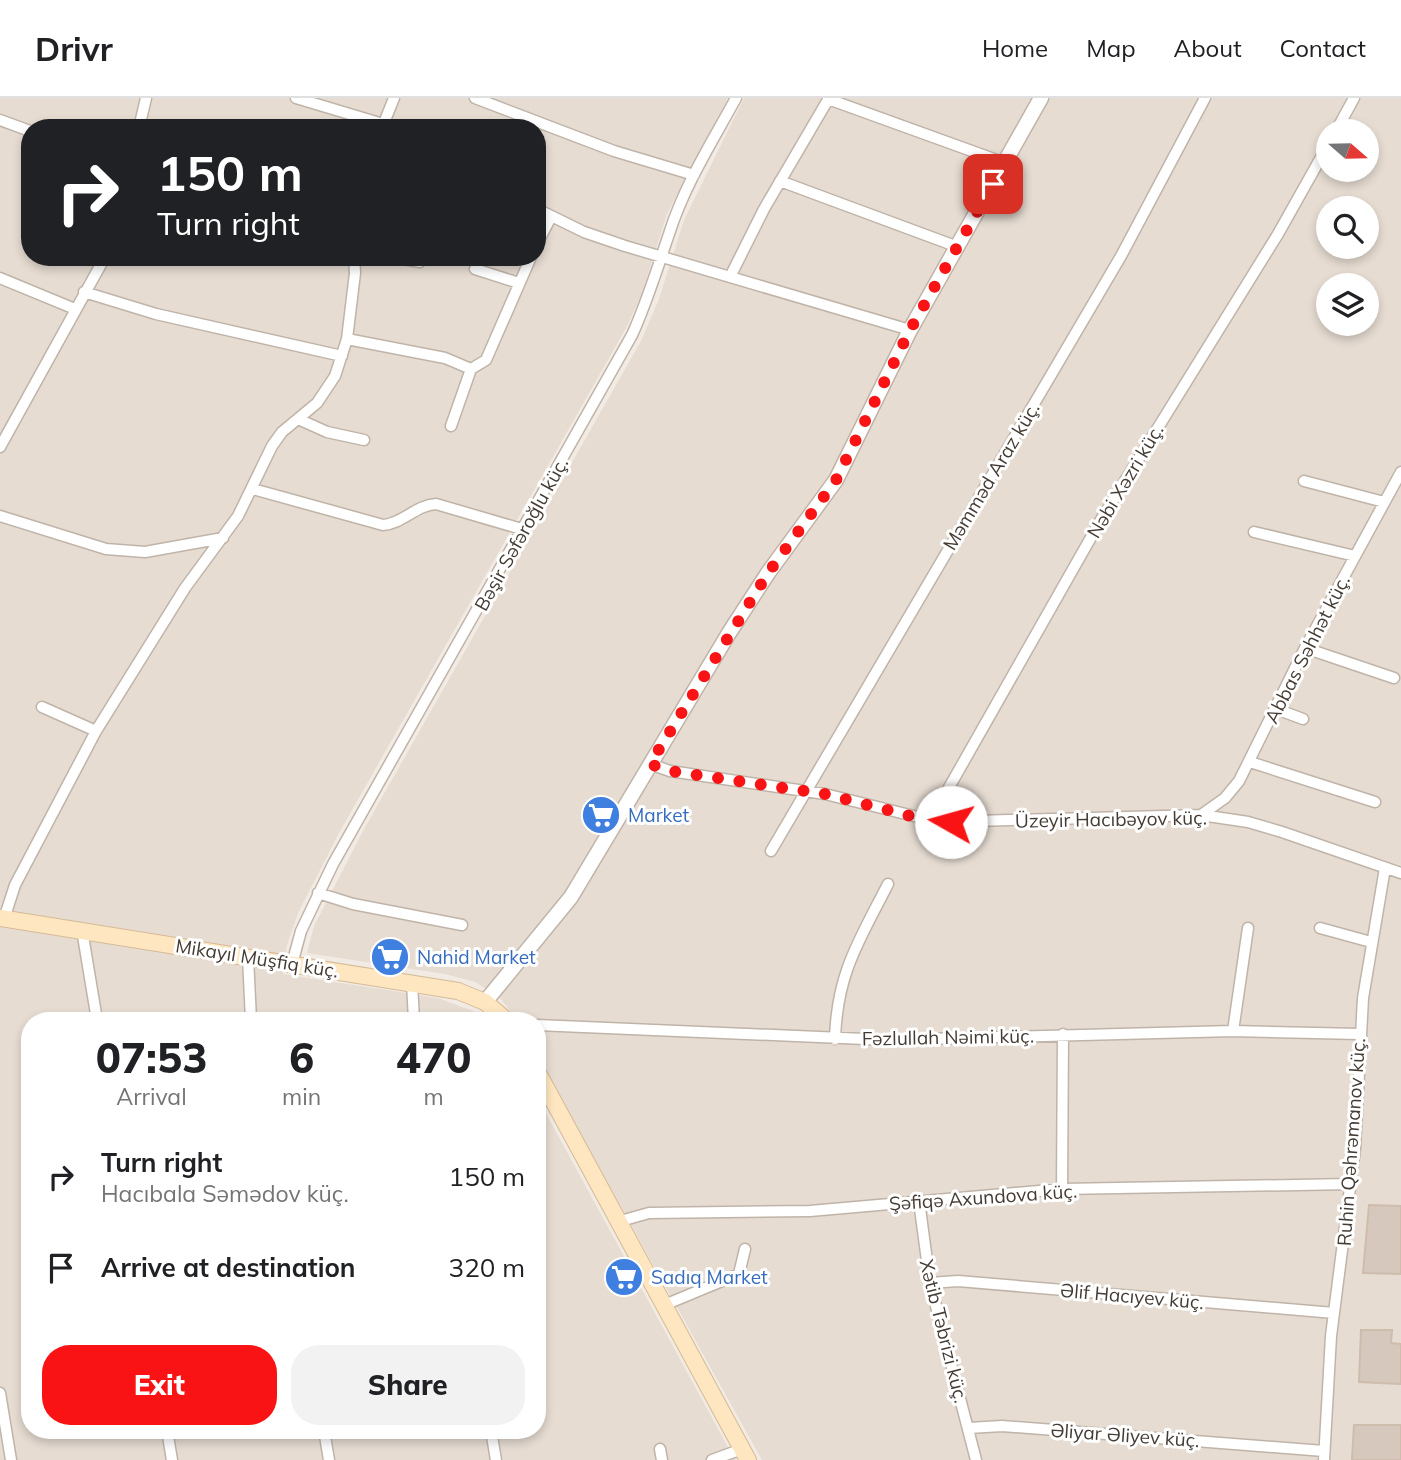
<!DOCTYPE html>
<meta charset="utf-8">
<style>
:root{--surface:#fff;--page:#f2f2f2;--text:#202124;--muted:#757577;--line:#e0e0e0;--accent:#f91314}
body{margin:0;font-family:Mulish,sans-serif;background:var(--page);color:var(--text);height:100vh;display:flex;flex-direction:column;font-size:26px;white-space:nowrap}
*{box-sizing:border-box;margin:0}
p{font-size:23px;color:var(--muted)}
.icon{flex:none;width:38px;height:38px;fill:none;stroke:currentColor;stroke-width:2;stroke-linecap:round;stroke-linejoin:round}
.map{position:relative;flex:1;overflow:hidden}
.side{position:absolute;left:21px;top:914px;width:525px;height:427px;display:flex;flex-direction:column;background:var(--surface);border-radius:28px;box-shadow:0 4px 10px #0003}
.side>*{flex:none}
.hud{position:absolute;left:21px;top:21px;width:525px;height:147px;border-radius:28px;box-shadow:0 4px 10px #0003;background:#202124;color:#fff;overflow:hidden}
.needle{width:46px;rotate:110deg}
.tools{position:absolute;left:1316px;top:21px;display:grid;gap:14px}
.tools a{display:grid;place-items:center;width:63px;height:63px;border-radius:50%;background:var(--surface);box-shadow:0 4px 10px #0003;font-size:35px}
.pin{position:absolute;display:grid;place-items:center;width:60px;height:60px;color:#fff;margin:-30px;border-radius:14px;box-shadow:0 4px 10px #0006}
.me{position:absolute;width:77px;margin:-38px;rotate:277deg;stroke-linejoin:round;filter:drop-shadow(0 0 5px #0008)}
.turn{display:flex;align-items:center;gap:24px;height:147px;padding:0 21px;font-size:32px}
.turn .icon{width:91px;height:91px;stroke-width:2.5}
.turn b{display:block;font-size:49px;line-height:60px}
.eta{display:flex;justify-content:space-evenly;align-items:center;height:119px;text-align:center}
.eta b{font-size:42px;font-weight:800;line-height:49px}
.action{display:flex;gap:14px;margin-top:auto;padding:14px 21px}
.action a{flex:1;height:80px;border-radius:28px;background:var(--accent);color:#fff;font-size:28px;font-weight:800;line-height:80px;text-align:center}
.action a+a{background:var(--page);color:var(--text)}
ul{padding:0;list-style:none}
li{display:flex;align-items:center;gap:21px;height:91px;padding:0 21px}
li div{flex:1}
li b{display:block;font-size:26px}
li em{font-style:normal}
header{display:flex;align-items:center;gap:42px;box-sizing:border-box;height:98px;padding:0 35px;background:var(--surface);border-bottom:2px solid var(--line)}
header strong{font-size:33px}
nav{display:flex;gap:38px;margin-inline-start:auto;font-size:24px}
.map>svg:first-child{display:block}
.residential{fill:#e6dcd2;fill-rule:evenodd}
.building{fill:#d6c8bc;stroke:#cebcac;stroke-width:2}
.lines{fill:none;stroke-linecap:round;stroke-linejoin:round}
.minor-casing{stroke:#c0b4a9;stroke-width:13}
.tertiary-casing{stroke:#c0b4a9;stroke-width:17}
.secondary-casing{stroke:#d5ba95;stroke-width:18}
.minor{stroke:#fff;stroke-width:10}
.tertiary{stroke:#fff;stroke-width:14}
.secondary{stroke:#fee6c1;stroke-width:16}
.route{stroke:#f91314;stroke-width:12;stroke-dasharray:0 21.6}
.labels{text-anchor:middle;stroke-width:6;stroke-linejoin:round;paint-order:stroke}
.street-label{font-size:19px;fill:#443b34;stroke:#fff}
.shop-label{font-size:19px;fill:#366cbe;stroke:#fff;text-anchor:start}
</style>
<header>
<strong>Drivr</strong>
<nav><a>Home</a><a>Map</a><a>About</a><a>Contact</a></nav>
</header>
<div class="map">
<svg width="1401" height="1362" viewBox="0 0 1401 1362">
<rect width="100%" height="100%" fill="#f2ebe4"/>
<path class="residential" d="M0,0H728L667,116L641,198L625,232L339,735L298,815L287,847L283,876L438,900L473,913L486,922H30V1332H537V999L735,1362H0ZM30,30H537V159H30Z
M744,0H1401V1362H762L537,958V922H517L500,900L475,884L445,876L307,855L314,828L364,731L641,243L659,201L684,122ZM1328,33H1367V72H1328ZM1328,110H1367V149H1328ZM1328,187H1367V226H1328Z"/>
<path class="building" d="M1369,1107L1401,1108V1176L1363,1175Z
M1361,1232H1392L1391,1245L1401,1246V1286L1359,1284Z
M1354,1327H1401V1362H1352Z"/>
<g class="lines">
<g class="minor-casing">
<path id="minor" d="M296,0L383,26
M475,0L614,53L694,77
M828,1L1005,65
M0,22L30,33
M139,30L146,0
M382,30L394,0
M1336,33L1354,0
M780,83L958,149
M537,111L584,134L625,148L910,232
M537,146L551,119
M391,159L420,164
M475,171L519,185
M730,179L764,111L829,0
M0,180L75,211
M84,194L156,216L342,258
M347,241L445,260L471,271L486,262L531,159
M298,321L327,334L364,342
M451,328L471,271
M0,349L105,159
M1304,383L1384,404
M253,391L383,427C402,426 416,407 436,406L525,432
M0,418L106,451L145,454L223,440
M1254,434L1355,458
M1305,550L1394,580
M42,609L96,633
M1276,611L1303,621
M1250,664L1375,704
M650,666L670,673L825,696L938,724L1201,717L1248,724L1282,734L1401,775
M1201,717L1225,700L1239,683L1305,550L1401,374
M930,723L1102,420L1278,136L1328,47
M771,753L1121,158L1205,0
M318,795L353,806L462,827
M4,821L15,787L96,633L185,490L238,418L272,348L282,334L317,305L335,278L347,241L355,175L354,159
M1320,830L1371,844
M82,832L97,922
M248,859L251,922
M292,866L301,833L333,766L632,237C647,204 657,171 669,136C684,88 712,44 736,0
M412,885L414,922
M537,927L888,942L1233,933L1359,936
M1233,933L1248,830
M835,941C837,875 859,843 888,786
M1062,1091L1063,936
M919,1103L930,1185L976,1362
M617,1124L649,1115L810,1113L1062,1091L1351,1086
M930,1185L958,1183L1334,1215
M662,1208L739,1176L745,1151
M0,1295L11,1362
M969,1330L1002,1328L1324,1353
M167,1332L172,1362
M324,1332L329,1362
M491,1332L496,1362
M660,1351L662,1362
M712,1362L742,1351
M1324,1362L1331,1238L1355,1051L1363,900L1385,770"/>
</g>
<g class="tertiary-casing">
<path id="tertiary" d="M485,904L571,799L729,535L768,475L836,382L910,232L1041,0"/>
</g>
<g class="secondary-casing">
<path id="secondary" d="M0,820L458,893L485,904L506,922
M537,973L748,1362"/>
</g>
<use href="#minor" class="minor"/>
<use href="#tertiary" class="tertiary"/>
<use href="#secondary" class="secondary"/>
</g>
<g class="lines">
<path class="route" d="M951,724L930,723L825,696L670,673L650,666L768,475L836,382L910,232L993,86"/>
</g>
<defs>
<g id="supermarket-disc" transform="scale(2.0125)"><circle r="9.5" fill="#3f7fe0" stroke="#fff"/><path d="M-6-5.5h2.5l.6 2H6L4.5 2H-2.5L-4.4-4H-6ZM-1.5 3.2a1.3 1.3 0 1 0 .1 0ZM3 3.2a1.3 1.3 0 1 0 .1 0Z" fill="#fff"/></g>
</defs>
<g fill-rule="evenodd">
<use href="#supermarket-disc" x="601" y="717"/>
<use href="#supermarket-disc" x="390" y="859"/>
<use href="#supermarket-disc" x="624" y="1179"/>
</g>
<g class="labels">
<g class="street-label">
<text transform="translate(991 378) rotate(-59)" y="7">Məmməd Araz küç.</text>
<text transform="translate(1125 383) rotate(-59)" y="7">Nəbi Xəzri küç.</text>
<text transform="translate(521 436) rotate(-61)" y="7">Bəşir Səfəroğlu küç.</text>
<text transform="translate(1307 551) rotate(-63)" y="7">Abbas Səhhət küç.</text>
<text transform="translate(1111 721) rotate(-1)" y="7">Üzeyir Hacıbəyov küç.</text>
<text transform="translate(257 860) rotate(9)" y="7">Mikayıl Müşfiq küç.</text>
<text transform="translate(948 939) rotate(-1)" y="7">Fəzlullah Nəimi küç.</text>
<text transform="translate(1351 1044) rotate(-86)" y="7">Ruhin Qəhrəmanov küç.</text>
<text transform="translate(983 1099) rotate(-4)" y="7">Şəfiqə Axundova küç.</text>
<text transform="translate(1132 1198) rotate(5)" y="7">Əlif Hacıyev küç.</text>
<text transform="translate(944 1233) rotate(76)" y="7">Xətib Təbrizi küç.</text>
<text transform="translate(1125 1337) rotate(4)" y="7">Əliyar Əliyev küç.</text>
</g>
<g class="shop-label">
<text x="628" y="724">Market</text>
<text x="417" y="866">Nahid Market</text>
<text x="651" y="1186">Sadıq Market</text>
</g>
</g>
</svg>
<div class="tools">
<a><svg class="needle" viewBox="-14 -14 28 28"><path d="M0-13l5 13h-10z" fill="#e53935"/><path d="M0 13l5-13h-10z" fill="#757577"/></svg></a>
<a><svg class="icon" aria-label="search" viewBox="0 0 24 24"><circle cx="10" cy="10" r="6"/><path d="M15 15l6 6"/></svg></a>
<a><svg class="icon" aria-label="layers" viewBox="0 0 24 24"><path d="M12 4l9 5-9 5-9-5zM3 14l9 5 9-5"/></svg></a>
</div>
<div class="pin" style="left:993px;top:86px;background:#d93025"><svg class="icon" aria-label="arrive" viewBox="0 0 24 24"><path d="M6 21V4h12l-3 4 3 4H6"/></svg></div>
<svg class="me" style="left:951px;top:724px" viewBox="-20 -20 40 40"><circle r="19" fill="#fff"/><path d="M0-13L10 11 0 6-10 11z" fill="#f91314"/></svg>
<div class="hud">
<div class="turn"><svg class="icon" aria-label="right" viewBox="0 0 24 24"><path d="M7 20v-9h11M14 6l5 5-5 5"/></svg><div><b>150 m</b>Turn right</div></div>
</div>
<section class="side">
<div class="eta">
<div><b>07:53</b><p>Arrival</p></div>
<div><b>6</b><p>min</p></div>
<div><b>470</b><p>m</p></div>
</div>
<ul>
<li><svg class="icon" aria-label="right" viewBox="0 0 24 24"><path d="M7 20v-9h11M14 6l5 5-5 5"/></svg><div><b>Turn right</b><p>Hacıbala Səmədov küç.</p></div><em>150 m</em></li>
<li><svg class="icon" aria-label="arrive" viewBox="0 0 24 24"><path d="M6 21V4h12l-3 4 3 4H6"/></svg><div><b>Arrive at destination</b></div><em>320 m</em></li>
</ul>
<div class="action"><a>Exit</a><a>Share</a></div>
</section>
</div>
